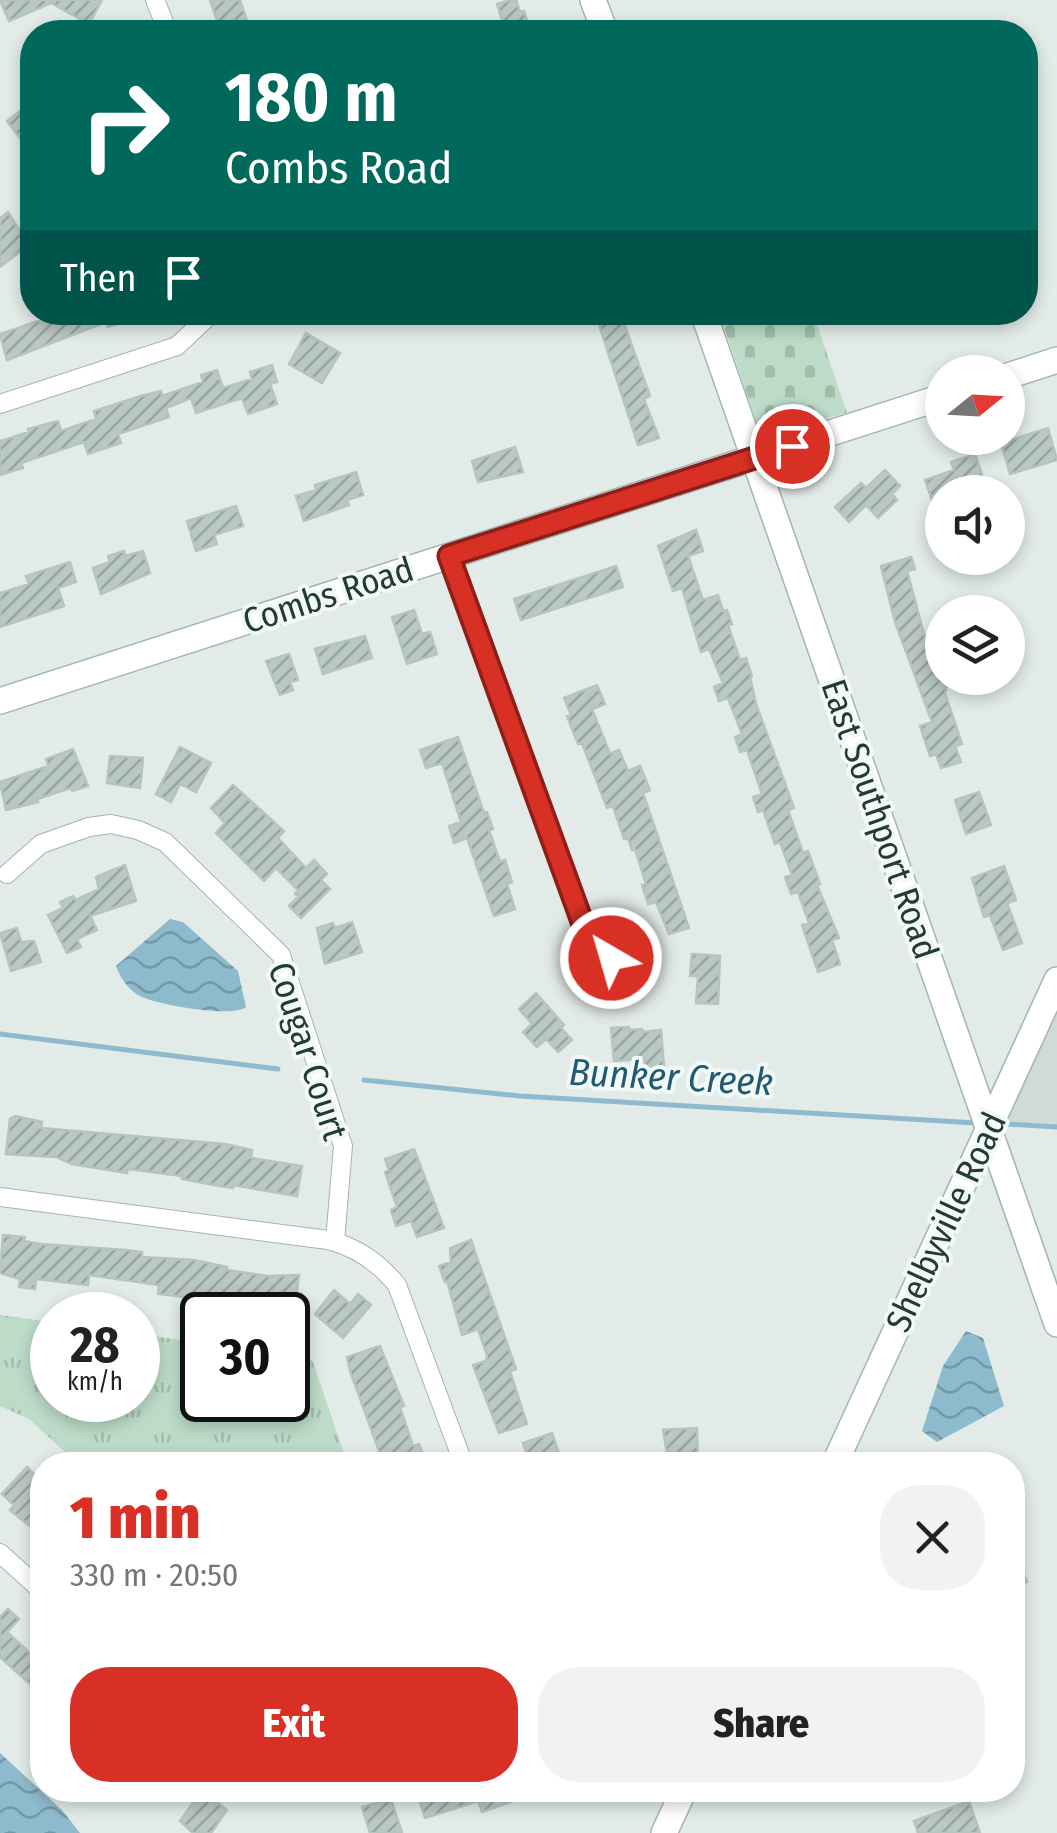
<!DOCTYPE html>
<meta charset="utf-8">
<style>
:root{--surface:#fff;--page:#f2f2f2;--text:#222;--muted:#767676;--accent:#d93025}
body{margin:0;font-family:"Fira Sans Condensed",sans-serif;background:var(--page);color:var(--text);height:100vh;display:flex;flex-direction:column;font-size:38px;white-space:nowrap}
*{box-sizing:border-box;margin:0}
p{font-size:32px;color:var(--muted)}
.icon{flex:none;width:55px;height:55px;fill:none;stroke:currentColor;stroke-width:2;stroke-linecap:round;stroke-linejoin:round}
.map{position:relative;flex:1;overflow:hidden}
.sheet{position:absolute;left:30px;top:1452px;width:995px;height:350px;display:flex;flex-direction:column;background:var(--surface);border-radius:40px;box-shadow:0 5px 15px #0003}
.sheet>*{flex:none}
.banner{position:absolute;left:20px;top:20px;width:1018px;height:305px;border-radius:40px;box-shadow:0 5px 15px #0003;background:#00695c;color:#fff;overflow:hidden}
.needle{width:65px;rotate:72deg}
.buttons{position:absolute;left:925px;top:355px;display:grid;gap:20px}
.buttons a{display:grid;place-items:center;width:100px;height:100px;border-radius:50%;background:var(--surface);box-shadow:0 5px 15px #0003;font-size:50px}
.speed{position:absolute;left:30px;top:1292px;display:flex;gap:20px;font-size:50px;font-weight:700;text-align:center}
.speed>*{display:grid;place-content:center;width:130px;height:130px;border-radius:50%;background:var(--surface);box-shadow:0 5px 15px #0003;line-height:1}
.speed small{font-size:25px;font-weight:400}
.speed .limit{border:5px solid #111;border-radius:15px;background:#fff;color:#111}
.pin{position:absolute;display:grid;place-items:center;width:85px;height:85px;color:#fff;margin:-42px;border:5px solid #fff;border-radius:50%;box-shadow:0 2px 10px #0007}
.me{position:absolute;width:110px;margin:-55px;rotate:322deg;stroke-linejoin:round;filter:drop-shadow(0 0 8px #0008)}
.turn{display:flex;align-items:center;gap:35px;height:210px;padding:0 40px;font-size:45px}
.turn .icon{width:130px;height:130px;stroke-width:2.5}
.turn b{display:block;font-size:70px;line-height:85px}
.then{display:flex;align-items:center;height:95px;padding:0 40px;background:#0003;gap:20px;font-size:38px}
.round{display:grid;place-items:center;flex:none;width:105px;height:105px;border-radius:40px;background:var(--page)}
.summary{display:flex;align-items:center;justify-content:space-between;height:170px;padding:0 40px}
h1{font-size:60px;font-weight:800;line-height:75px;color:var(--accent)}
.action{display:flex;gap:20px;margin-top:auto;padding:20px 40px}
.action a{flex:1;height:115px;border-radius:40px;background:var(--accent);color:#fff;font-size:40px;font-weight:800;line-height:115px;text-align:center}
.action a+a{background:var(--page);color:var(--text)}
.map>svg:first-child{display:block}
.built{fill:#d0dbd7}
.grass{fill:url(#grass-tufts)}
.cemetery{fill:url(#cemetery-stones)}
.water{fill:url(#water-waves)}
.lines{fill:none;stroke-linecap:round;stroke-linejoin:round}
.stream{stroke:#8dbacc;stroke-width:5}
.building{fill:url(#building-hatch);stroke:#b5c4c0;stroke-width:2.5}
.street-casing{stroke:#a5b3af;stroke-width:20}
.secondary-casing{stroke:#a1b6b1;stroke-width:28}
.street{stroke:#fff;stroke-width:18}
.secondary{stroke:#fff;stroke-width:25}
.route-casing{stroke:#8d1f18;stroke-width:25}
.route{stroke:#d93025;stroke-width:18}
.labels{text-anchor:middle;stroke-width:8;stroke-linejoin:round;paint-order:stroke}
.street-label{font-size:35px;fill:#233b37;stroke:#f2f8f6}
.water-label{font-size:38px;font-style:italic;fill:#225a72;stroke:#f2f8f6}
</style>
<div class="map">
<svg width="1057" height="1833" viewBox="0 0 1057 1833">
<defs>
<pattern id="grass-tufts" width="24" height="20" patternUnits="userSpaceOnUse" patternTransform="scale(2.5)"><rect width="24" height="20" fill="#bcdbc8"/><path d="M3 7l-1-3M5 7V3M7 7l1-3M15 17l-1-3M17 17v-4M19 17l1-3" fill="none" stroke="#a1bdac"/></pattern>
<pattern id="cemetery-stones" width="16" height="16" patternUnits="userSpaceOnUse" patternTransform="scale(2.5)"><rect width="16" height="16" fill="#bcdbc8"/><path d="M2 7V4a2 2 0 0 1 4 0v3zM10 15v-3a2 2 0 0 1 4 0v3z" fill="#a1bdac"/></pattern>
<pattern id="water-waves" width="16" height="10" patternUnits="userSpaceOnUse" patternTransform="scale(2.5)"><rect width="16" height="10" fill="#8dbacc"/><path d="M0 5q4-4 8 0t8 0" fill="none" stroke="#7398a6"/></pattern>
<pattern id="building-hatch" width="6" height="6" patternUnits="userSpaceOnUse" patternTransform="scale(2.5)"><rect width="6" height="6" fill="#bac8c4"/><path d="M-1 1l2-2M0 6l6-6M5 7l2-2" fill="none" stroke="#97a4a0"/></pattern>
</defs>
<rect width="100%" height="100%" fill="#e2ebe8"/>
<path class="built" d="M1057,980V1126L992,1123Z"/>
<path class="grass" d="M0,1315L52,1322V1400H138V1334L202,1343V1400H288V1352L304,1354L313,1362L348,1465H79L29,1419L0,1406Z"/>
<path class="cemetery" d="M719,313H813L847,413L761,435Z"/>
<path class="water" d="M170,919L183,922L238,971L246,1007C231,1018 160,1005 142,997C130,992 120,978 116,966Z
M966,1331L983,1338L1004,1406L937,1442L922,1431L943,1366Z
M0,1753L62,1810L80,1833H0Z"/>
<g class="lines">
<path class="stream" d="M0,1034L278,1069
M364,1080L520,1096L976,1123
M1007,1124L1057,1127"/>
</g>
<path class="building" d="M0,0H102L89,24L51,3L9,21Z
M210,0H240L251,32H221Z
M510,0H516L520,12L524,11L531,32H506L497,4Z
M20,111L25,117L32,111V154L7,121Z
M8,212L29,245L0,267V218Z
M39,312H144L145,315L108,327L106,322L7,360L0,334L41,320Z
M595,312H620L650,396L644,399L659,438L638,445Z
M306,333L340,353L322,383L289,364Z
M272,365L277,382L270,384L277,404L248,414L242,398L196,413L191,398L166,408L169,417L118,434L121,443L88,454L84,442L21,463L23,468L0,475V441L29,432L28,429L58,421L61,431L96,419L94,411L141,396L161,391L162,396L203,382L201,375L217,370L223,388L252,379L250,372Z
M1048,428L1057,460L1010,474L1001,443Z
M515,447L523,472L478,482L472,461Z
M975,454L986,486L967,492H942L940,523L925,480L954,470L951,462Z
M885,470L900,486L892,494L897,500L878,518L866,505L849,522L835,507L861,483L866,488Z
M356,472L363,495L347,500L349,505L304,521L296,496L316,490L315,485Z
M236,506L243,526L214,535L217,544L196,551L187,521Z
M696,530L703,551L688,556L703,600L718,595L723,611L727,610L732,624L728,625L740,660L746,658L752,676L750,677L756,704L794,808L788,810L803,853L808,851L820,884L817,885L839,938L832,940L840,964L818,972L802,925L809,923L798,892L791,894L785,877L792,875L780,842L775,844L763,810L758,812L753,797L762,794L747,750L740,752L735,737L742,734L728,698L719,701L714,687L723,683L709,649L701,652L682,588L673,591L658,546Z
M124,551L125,556L143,551L150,573L101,594L93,568L110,562L108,556Z
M911,557L915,569L907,571L925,637L931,635L938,657L942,656V678L947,685L945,693L962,744L955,746L961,762L941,768L936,754L930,756L920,726L932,722L895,622L881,566Z
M70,562L76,582L58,588L64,606L0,627V593L29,584L26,576Z
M616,566L623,587L521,620L514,599Z
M414,610L422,634L430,632L437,654L407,664L392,617Z
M365,636L372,658L323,674L315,649Z
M289,654L298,680L290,682L293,690L280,695L266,661Z
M597,685L605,704L592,709L610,754L619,750L628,771L640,766L650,790L643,793L689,928L669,934L656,902L648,904L642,885L646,884L635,849L632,850L628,838L624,839L613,806L607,808L582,743L578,744L567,716L571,715L564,698Z
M458,737L484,813L487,812L493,829L489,830L500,862L505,860L512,882L507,884L515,909L494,916L467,838L454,843L449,826L461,822L442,763L426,768L420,750Z
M180,747L211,763L196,792L180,784L171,802L156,794Z
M73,749L88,786L72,791L71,788L37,799L38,802L6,810L0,782L48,766L46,759Z
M110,756L143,758L140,788L107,783Z
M233,785L284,831L278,838L306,868L314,860L327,874L321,880L330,889L301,918L289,906L299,896L295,894L298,890L276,868L264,881L216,833L225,823L211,808Z
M979,792L991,825L966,834L955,800Z
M125,865L136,901L90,916L97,930L77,939L81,947L67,953L48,915L63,908L60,902L73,896L76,900L99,889L96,877Z
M1004,866L1016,900L1007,903L1022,943L1003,950L990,915L984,917L972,878Z
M352,922L362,952L325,964L317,928L333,923L335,928Z
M17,928L21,942L34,941L41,962L11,971L0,933Z
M692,954L720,956L718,1004L696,1003L698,976H690Z
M536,993L564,1025L561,1028L572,1040L558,1052L546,1039L537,1047L523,1032L532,1024L519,1009Z
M629,1027V1030L642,1029L643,1032L661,1030L664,1066L645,1067L644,1059L614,1061L611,1028Z
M15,1116L42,1122L41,1128L225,1144L252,1150L251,1158L302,1166L297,1196L233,1185V1188L214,1185L182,1179V1176L128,1169L127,1173L72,1164L56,1157L6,1154L10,1119Z
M414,1149L444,1228L417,1237L411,1221L396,1226L391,1210L397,1207L385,1172L389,1170L385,1159Z
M3,1235L25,1237L24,1241L40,1244L126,1250L142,1252V1257L194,1260L227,1267V1270L267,1276L299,1275L294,1314L210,1304L211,1300L158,1294L159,1285L89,1275L88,1285L36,1279L35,1289L19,1287L20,1279L0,1273Z
M471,1240L516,1369L510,1371L527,1424L499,1433L473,1365L486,1361L487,1355L478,1329L462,1335L447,1281L445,1282L439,1266L451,1262L450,1248Z
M334,1290L350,1304L358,1294L371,1305L343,1338L315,1314Z
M380,1346L404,1406L400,1407L413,1446L419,1444L424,1457L410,1462L412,1465H384L350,1371L347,1357Z
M697,1428L698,1465H669L663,1430Z
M552,1433L563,1465H530L523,1443Z
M27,1467L42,1482V1536L10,1510L14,1505L2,1494Z
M1012,1546L1027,1582L1012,1587Z
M8,1609L19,1619L7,1632L32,1655L42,1643V1695L0,1657V1617Z
M202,1790L227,1810L211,1833H193L180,1821Z
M416,1790H535L536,1793L482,1812L478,1801L425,1818Z
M391,1799L402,1833H370L362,1807Z
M969,1801L980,1833H918L914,1821Z"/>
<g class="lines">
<g class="street-casing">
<path id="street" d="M155,0L168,32
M0,404L177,346L213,312
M449,556L588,939L599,952L611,958
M7,874L41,844L89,827L111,824L138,830L165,842L281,955L343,1146L335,1241
M0,1197L328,1240C357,1247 379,1263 397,1285L464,1465
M0,1553L42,1591"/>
</g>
<g class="secondary-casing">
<path id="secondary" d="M593,0L605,32
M703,312L1057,1324
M1008,376L1057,360
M0,701L942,397
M834,1465L1057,980
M664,1833L684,1790"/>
</g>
<use href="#street" class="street"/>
<use href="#secondary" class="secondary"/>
</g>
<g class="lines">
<g class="route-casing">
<path id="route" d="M611,958L598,952L588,938L449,556L792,446"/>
</g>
<use href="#route" class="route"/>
</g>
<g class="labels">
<g class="street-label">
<text transform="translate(328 595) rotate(-18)" y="12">Combs Road</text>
<text transform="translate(880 819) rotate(71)" y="12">East Southport Road</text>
<text transform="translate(308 1051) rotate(72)" y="12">Cougar Court</text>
<text transform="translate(946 1222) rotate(-65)" y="12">Shelbyville Road</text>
</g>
<g class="water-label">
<text transform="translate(671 1077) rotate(3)" y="13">Bunker Creek</text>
</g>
</g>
</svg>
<div class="buttons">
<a><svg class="needle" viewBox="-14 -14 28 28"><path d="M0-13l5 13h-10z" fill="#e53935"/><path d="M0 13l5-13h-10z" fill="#767676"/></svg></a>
<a><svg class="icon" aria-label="sound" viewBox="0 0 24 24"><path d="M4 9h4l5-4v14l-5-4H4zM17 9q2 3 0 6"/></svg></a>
<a><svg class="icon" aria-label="layers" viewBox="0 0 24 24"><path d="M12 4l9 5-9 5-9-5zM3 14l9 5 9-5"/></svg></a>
</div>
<div class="speed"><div>28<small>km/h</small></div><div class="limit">30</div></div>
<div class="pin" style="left:792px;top:446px;background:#d93025"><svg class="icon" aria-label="arrive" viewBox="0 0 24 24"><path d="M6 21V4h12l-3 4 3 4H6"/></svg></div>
<svg class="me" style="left:611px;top:958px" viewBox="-20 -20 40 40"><circle r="17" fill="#d93025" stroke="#fff" stroke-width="3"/><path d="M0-11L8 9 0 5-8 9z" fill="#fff"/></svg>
<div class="banner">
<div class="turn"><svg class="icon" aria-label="right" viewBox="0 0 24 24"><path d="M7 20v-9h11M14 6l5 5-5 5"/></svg><div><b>180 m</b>Combs Road</div></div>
<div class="then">Then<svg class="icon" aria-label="arrive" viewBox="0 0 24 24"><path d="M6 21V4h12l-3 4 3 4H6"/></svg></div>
</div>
<section class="sheet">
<div class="summary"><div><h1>1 min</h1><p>330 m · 20:50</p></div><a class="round"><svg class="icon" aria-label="close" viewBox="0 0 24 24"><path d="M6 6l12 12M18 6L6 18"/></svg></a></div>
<div class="action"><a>Exit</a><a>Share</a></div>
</section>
</div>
